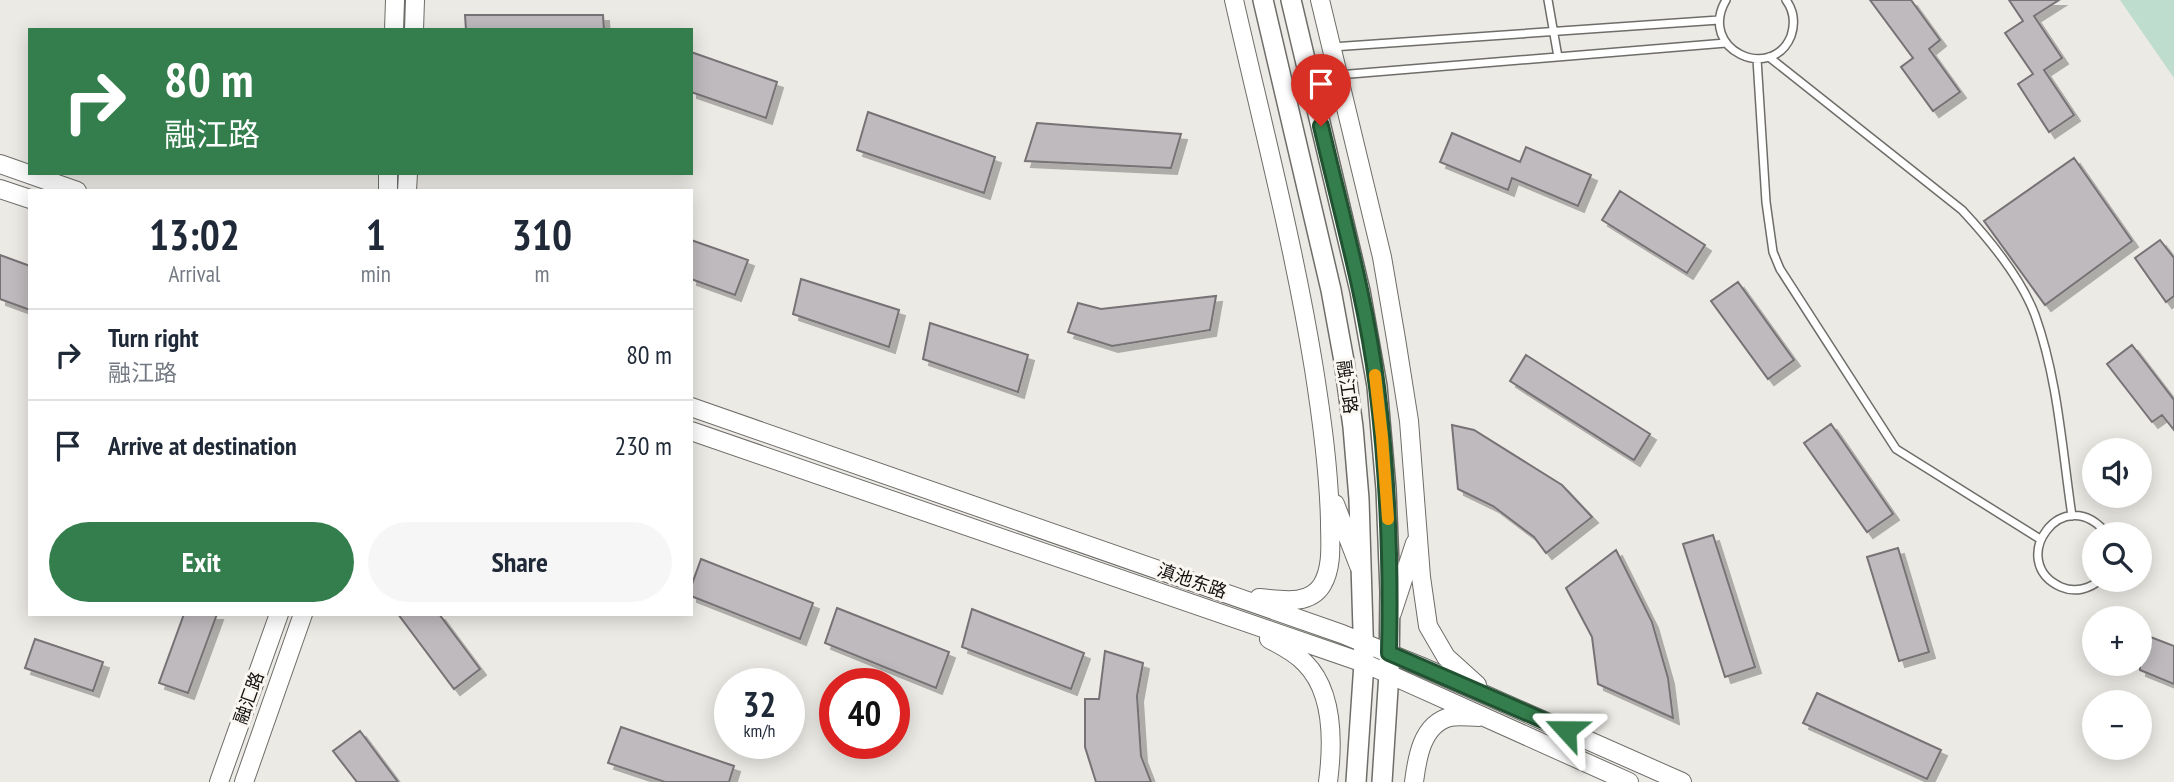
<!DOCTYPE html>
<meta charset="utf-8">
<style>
:root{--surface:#fff;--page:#f6f6f7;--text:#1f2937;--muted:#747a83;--line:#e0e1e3;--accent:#337e4c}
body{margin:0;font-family:"PT Sans Narrow","Noto Sans SC",sans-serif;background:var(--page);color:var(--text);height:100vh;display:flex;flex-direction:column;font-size:26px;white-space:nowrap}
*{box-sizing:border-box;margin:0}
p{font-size:23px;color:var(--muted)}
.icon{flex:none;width:38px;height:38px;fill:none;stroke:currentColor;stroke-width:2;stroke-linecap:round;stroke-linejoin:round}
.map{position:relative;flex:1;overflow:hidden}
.panel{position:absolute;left:28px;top:189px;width:665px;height:427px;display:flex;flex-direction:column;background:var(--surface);border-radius:0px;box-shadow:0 4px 18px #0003}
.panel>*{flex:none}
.banner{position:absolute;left:28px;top:28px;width:665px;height:147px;border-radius:0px;box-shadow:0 4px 18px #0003;background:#337e4c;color:#fff;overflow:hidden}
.controls{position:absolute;left:2082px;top:438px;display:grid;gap:14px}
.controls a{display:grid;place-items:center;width:70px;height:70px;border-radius:50%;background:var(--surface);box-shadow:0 4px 18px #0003;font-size:35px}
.speed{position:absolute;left:714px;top:668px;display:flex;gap:14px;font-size:35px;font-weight:700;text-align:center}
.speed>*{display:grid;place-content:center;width:91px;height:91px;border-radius:50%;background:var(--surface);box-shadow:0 4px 18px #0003;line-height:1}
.speed small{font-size:18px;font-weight:400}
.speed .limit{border:10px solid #d22;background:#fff;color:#111}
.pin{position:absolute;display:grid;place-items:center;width:60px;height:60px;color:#fff;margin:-72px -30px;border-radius:50% 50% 50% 0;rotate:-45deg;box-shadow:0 0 7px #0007}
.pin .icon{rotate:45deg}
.me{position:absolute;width:77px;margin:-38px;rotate:294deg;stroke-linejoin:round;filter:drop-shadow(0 0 5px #0008)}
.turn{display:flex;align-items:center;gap:24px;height:147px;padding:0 21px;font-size:32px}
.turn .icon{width:91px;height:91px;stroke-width:2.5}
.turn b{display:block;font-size:49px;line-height:60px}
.eta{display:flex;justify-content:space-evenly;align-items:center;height:119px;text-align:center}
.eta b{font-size:42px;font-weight:700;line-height:49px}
.action{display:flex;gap:14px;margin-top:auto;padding:14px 21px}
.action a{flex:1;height:80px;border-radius:42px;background:var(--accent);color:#fff;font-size:28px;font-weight:700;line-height:80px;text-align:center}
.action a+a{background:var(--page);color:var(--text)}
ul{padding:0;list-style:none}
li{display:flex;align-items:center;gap:21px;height:91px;padding:0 21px;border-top:2px solid var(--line)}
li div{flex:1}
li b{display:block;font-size:26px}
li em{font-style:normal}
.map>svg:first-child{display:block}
.green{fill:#beddce}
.building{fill:#bebabd;stroke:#767275;stroke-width:2;filter:url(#shadow)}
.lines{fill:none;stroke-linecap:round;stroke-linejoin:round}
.service-casing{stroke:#6f6d69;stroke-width:10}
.tertiary-casing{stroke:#6f6d69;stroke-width:20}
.secondary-casing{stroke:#6f6d69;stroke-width:22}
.service{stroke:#fff;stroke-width:7}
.tertiary{stroke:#fff;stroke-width:18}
.secondary{stroke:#fff;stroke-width:19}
.route-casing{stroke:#215231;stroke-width:18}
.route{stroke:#337e4c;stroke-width:12}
.slow{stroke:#f59e0b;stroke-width:12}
.labels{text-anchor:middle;stroke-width:6;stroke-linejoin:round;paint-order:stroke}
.street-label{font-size:18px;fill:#121110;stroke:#faf7f2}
</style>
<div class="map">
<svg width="2174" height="782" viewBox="0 0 2174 782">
<defs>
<filter id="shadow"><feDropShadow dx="6" dy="6" stdDeviation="0" flood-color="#0004"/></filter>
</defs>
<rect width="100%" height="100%" fill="#eceae5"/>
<path class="green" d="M2120,0H2174V78Z"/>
<path class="building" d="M1870,0H1911L1940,40L1929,49L1960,92L1933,111L1901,67L1913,58Z
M2009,0H2059L2034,16L2062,58L2044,70L2074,115L2049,132L2018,84L2033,74L2005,33L2023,21Z
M465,15H603L604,30H466Z
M691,52L777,82L766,118L691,92Z
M868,112L995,157L984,193L857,150Z
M1037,123L1181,134L1171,168L1025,161Z
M1452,133L1520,162L1526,147L1591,175L1578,206L1512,178L1508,190L1440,162Z
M2074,158L2132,241L2045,305L1984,221Z
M1620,191L1705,245L1687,273L1602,220Z
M691,240L748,260L735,295L691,279Z
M2160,240L2174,258V296L2166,302L2135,258Z
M0,255L30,266V310L0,299Z
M801,279L899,310L889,347L793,314Z
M1738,282L1794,360L1768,379L1711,301Z
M1216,296L1210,330L1112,346L1068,332L1078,303L1101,309Z
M930,323L1028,355L1018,392L923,359Z
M2132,345L2174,400V430L2162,415L2152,422L2107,364Z
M1526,355L1650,434L1634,460L1510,381Z
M1831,424L1893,514L1867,532L1804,443Z
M1452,425L1474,430L1562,485L1592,517L1546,553L1534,537L1493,506L1458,489Z
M1713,535L1755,667L1725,677L1683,544Z
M1898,548L1929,652L1899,661L1867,557Z
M1616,550L1652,622L1668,678L1673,718L1598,684L1592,637L1566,588Z
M701,559L813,603L800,639L691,596V587Z
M837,608L949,652L936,688L825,643Z
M972,609L1084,653L1071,689L962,647Z
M184,614H217L188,693L159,683Z
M398,614H439L480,669L454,689Z
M2140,633L2174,646V684L2140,670Z
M35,639L103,662L93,691L25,668Z
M1105,651L1143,663L1137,696L1141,756L1151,782H1096L1085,747V699H1099Z
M1817,693L1941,750L1927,779L1803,723Z
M621,727L734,766L729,782H665L608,763Z
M360,731L398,782H357L333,751Z"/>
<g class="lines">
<g class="service-casing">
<path id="service" d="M1548,0L1558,57
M1726,0C1697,50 1772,83 1791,36C1795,24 1794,11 1786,0
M1332,47L1719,20
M1769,57L1962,210C1989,239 2021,278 2035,315C2058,379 2062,449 2072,516
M1757,59L1766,202L1773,252L1780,269L1896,449L2040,539
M1338,75L1726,43
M2101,579C2090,589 2075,593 2061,587C2005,562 2063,479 2107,534"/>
</g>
<g class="tertiary-casing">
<path id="tertiary" d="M1234,0C1262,123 1294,245 1314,369C1322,420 1329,470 1330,522C1330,542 1333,567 1322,585C1309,606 1281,600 1259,598
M1320,0L1382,257L1396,339L1409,421L1421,577L1428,626L1446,657L1477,685
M394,30L395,0
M414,30L415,0
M0,164L77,191
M0,189L30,199
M388,191V173
M407,191L408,173
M691,407L1342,634L1420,666L1682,782
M691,431L1364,663L1629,782
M1335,504L1359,566
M1392,613L1415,543
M1269,639C1282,646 1295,652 1305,663C1334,692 1333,744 1328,782
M219,782L279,614
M244,782L303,614
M1414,782C1417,758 1422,724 1450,717C1459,715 1470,717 1479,717"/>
</g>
<g class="secondary-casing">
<path id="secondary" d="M1263,0L1331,290L1344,361L1353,427L1359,499L1364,663L1356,782
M1291,0L1360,291L1377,386L1386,489L1390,592L1389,673L1382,782"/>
</g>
<use href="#service" class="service"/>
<use href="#tertiary" class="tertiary"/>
<use href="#secondary" class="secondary"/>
</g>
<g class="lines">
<g class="route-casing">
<path id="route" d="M1321,126C1341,212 1366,299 1377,387C1388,475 1391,564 1389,653L1566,730"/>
</g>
<use href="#route" class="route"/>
<path class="slow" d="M1375,375L1382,437L1388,519"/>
</g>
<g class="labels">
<g class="street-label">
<text transform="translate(1347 387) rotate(82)" y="6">融江路</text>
<text transform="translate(1192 581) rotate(19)" y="6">滇池东路</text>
<text transform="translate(249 698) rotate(-70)" y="6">融汇路</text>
</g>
</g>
</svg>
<div class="controls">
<a><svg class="icon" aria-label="sound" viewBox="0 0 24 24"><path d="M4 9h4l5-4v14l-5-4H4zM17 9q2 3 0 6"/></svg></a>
<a><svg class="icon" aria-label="search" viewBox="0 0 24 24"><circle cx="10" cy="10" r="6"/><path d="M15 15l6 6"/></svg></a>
<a>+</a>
<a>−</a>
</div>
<div class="speed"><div>32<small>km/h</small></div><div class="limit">40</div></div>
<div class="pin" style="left:1321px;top:126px;background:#d93025"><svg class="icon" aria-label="arrive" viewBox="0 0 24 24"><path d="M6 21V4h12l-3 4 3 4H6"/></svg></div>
<svg class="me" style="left:1566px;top:730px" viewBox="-20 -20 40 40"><path d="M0-17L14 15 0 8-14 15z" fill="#337e4c" stroke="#fff" stroke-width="4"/></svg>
<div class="banner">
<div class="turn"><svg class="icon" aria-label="right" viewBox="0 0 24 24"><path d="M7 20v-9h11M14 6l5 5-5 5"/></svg><div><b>80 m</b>融江路</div></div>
</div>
<section class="panel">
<div class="eta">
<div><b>13:02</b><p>Arrival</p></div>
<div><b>1</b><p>min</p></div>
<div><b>310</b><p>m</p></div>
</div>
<ul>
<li><svg class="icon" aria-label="right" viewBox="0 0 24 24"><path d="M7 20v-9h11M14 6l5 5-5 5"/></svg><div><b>Turn right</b><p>融江路</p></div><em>80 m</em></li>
<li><svg class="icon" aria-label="arrive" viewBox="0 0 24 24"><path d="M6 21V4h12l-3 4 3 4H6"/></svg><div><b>Arrive at destination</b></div><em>230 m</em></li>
</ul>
<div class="action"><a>Exit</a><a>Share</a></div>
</section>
</div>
